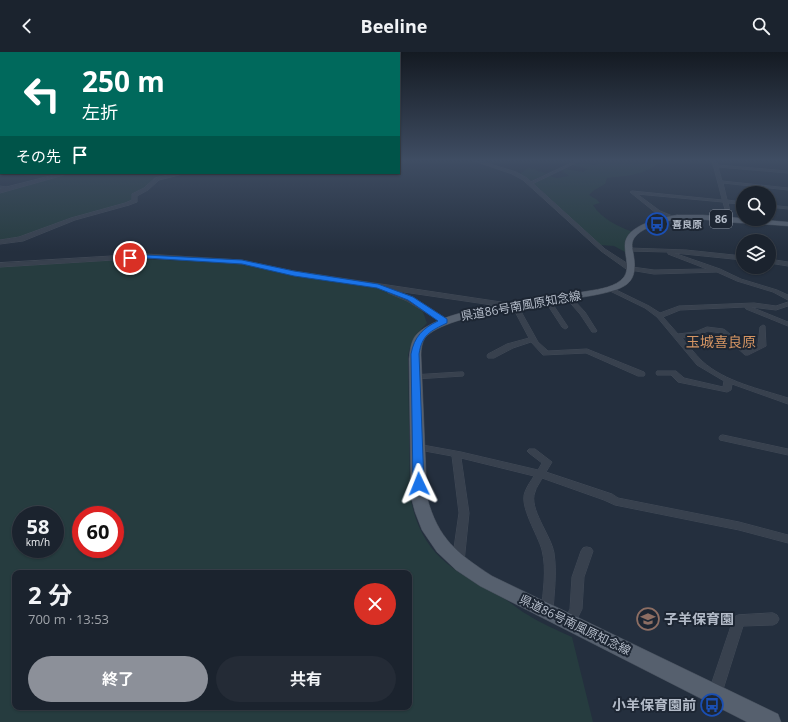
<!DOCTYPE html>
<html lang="ja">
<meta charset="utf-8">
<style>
:root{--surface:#1b232e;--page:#242b36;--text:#f1f3f6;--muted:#a0a4aa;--line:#39404a;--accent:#8c9099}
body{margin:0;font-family:"Open Sans","Noto Sans JP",sans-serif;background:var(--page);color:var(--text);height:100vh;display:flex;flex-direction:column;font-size:15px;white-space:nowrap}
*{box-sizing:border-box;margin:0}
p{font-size:13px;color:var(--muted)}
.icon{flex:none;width:22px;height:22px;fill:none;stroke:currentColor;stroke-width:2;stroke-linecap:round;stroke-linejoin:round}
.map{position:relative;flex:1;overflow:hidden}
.drawer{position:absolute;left:12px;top:518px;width:400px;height:140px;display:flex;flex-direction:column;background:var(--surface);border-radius:8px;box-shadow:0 1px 3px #0004,0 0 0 1px var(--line)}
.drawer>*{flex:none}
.banner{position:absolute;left:0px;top:0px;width:400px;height:122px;box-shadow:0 1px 3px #0004,0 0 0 1px var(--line);background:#00695c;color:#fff;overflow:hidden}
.tools{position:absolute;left:736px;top:134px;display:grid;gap:8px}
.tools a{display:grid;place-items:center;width:40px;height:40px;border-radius:50%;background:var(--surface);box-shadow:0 1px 3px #0004,0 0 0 1px var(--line);font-size:20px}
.speed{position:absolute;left:12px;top:454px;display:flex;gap:8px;font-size:20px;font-weight:700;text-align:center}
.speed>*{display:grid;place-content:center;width:52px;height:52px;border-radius:50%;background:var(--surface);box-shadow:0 1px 3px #0004,0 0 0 1px var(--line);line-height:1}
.speed small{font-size:10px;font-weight:400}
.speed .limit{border:6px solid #d22;background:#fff;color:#111}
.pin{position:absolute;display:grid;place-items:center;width:34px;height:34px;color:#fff;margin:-17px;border:2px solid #fff;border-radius:50%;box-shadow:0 1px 4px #0007}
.me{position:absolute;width:44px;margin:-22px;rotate:358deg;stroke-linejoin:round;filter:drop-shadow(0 0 3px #0008)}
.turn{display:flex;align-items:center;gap:14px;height:84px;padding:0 16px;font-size:18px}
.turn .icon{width:52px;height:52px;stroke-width:2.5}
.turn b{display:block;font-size:28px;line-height:34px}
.then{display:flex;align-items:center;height:38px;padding:0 16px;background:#0003;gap:8px;font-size:15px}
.round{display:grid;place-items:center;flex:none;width:42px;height:42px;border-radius:21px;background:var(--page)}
.summary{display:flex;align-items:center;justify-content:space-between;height:68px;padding:0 16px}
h1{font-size:24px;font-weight:700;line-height:30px}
.primary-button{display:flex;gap:8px;margin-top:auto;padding:8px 16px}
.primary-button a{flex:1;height:46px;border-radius:24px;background:var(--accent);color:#fff;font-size:16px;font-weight:700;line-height:46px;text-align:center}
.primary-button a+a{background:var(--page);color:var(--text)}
header{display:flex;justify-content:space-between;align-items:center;height:52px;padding:0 16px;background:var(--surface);font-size:18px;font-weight:700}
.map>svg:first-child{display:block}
.green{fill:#263c3f;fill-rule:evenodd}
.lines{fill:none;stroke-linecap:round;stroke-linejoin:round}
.minor-casing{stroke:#414a57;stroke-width:1}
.tertiary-casing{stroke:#414a57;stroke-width:1}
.primary-casing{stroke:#414a57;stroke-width:1}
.minor{fill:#38414e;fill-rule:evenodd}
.tertiary{fill:#38414e;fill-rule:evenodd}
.primary{fill:#56606e;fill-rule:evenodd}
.route{fill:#1a73e8;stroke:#114b97}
.labels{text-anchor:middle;stroke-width:4;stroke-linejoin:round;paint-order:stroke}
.far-poi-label{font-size:10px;font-weight:bold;fill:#b4bcc9;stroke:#1d2633;text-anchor:start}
.shield{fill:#1d2633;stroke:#878f9c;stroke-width:1}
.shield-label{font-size:11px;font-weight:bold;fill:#b4bcc9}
.street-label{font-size:12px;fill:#b4bcc9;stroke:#1d2633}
.quarter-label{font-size:14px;fill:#d59563;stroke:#1d2633}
.near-poi-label{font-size:14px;font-weight:bold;fill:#b4bcc9;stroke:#1d2633;text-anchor:start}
</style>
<header><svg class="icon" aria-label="back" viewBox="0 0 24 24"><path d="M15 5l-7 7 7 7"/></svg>Beeline<svg class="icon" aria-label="search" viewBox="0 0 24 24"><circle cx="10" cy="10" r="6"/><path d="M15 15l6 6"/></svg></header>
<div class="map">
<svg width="788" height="670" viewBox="0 0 788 670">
<rect width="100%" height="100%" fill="#242f3e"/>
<path class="green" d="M589,107H664C644,124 631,123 607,126L605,132L593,139L589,143L596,147L600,151L593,153C602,167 617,174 633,180L625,189L627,201L614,194L600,193L533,131L549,124L557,126L569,124L562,119L565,117L583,120L588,117L572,113L579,110L596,113V111Z
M529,116L536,117L537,119L546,121L552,119L532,129L519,122Z
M1,121H61L42,126Z
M72,121H180L154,128L146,137L131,143L132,147L129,151L65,168L20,187L0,189V140Z
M133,207L231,210L296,224L383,237L408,249L423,260L427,271C417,281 411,289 408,303L410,444C422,507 455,518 505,547C513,552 520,559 528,563C542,572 557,578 572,585L593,670H0V215ZM21,463H55V497H21ZM81,463H115V497H81ZM15,521H409V655H15Z"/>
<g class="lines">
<g class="minor-casing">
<path id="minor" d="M580,107H584L532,132L529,131Z
M712,107H716L718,113L788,119V121L718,115L722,129L788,136V138L723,131L727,148L743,150V152L728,151L732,168L730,169L728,168L723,150L637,142L660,159L675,165V167H673L656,161L630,140L632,139L722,148Z
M0,134L13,136L11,137L0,136Z
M769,153L788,155V157L769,155Z
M629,196L686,198L743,204V208L674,201L720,217L741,227L777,238L788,243V248L773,240L737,229L717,220L654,222L630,218L629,217L632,215L654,218L707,217L668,202V200L627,199V197Z
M769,207L788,210V214L769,211Z
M751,215H757L752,219L749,217Z
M610,235L649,254L660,261L679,254L754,251L776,254L788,250V254L776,258L751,255L788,270V274L746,257L745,255L680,258L663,265L678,282L695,280L707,275L723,277L725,278L749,298L758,293L760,275L763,273L765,274L766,294L748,303H745L721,281L708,279L696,284L682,286C688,293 695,302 702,309C725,330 760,337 788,346V352L732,332L731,338L727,340L678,330L671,323H657L656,321L657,319H676L684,326L723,335L724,329L697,313L657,265L645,256L608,238L607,237Z
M568,243L570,244L585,260L597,279L596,280H592L580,262L565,245Z
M548,247L550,248L568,275L567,276L565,277L562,275L545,249Z
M515,252L518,254L538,290L548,299L587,297L644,320L645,322L644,324H638L586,301L543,303L531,290L513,296L494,306H488L487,304L488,302L507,292L529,286L512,254Z
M460,320H463L464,322L463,324L415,327L411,325L415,323Z
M723,383L788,397V403L720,388L719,386L720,384Z
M417,392L461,400L538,418L542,411L529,401L527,399L529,397H535L552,410L546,420L612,442L618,446L739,470L788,483V491L739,478L615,453L604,448L542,426C540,431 536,435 535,440C528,456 551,483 554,501C557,521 554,540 553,560L551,564L547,565L543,564L541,560C543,540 547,518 542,498C538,483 519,454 525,440C527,434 531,429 534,424L461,406L469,461L464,510L462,513L458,515L454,513L452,510L459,461L452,404L414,397L412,395L414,393Z
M587,495L591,496L593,499L584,525L582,557L573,575L569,577L565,575L563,571L570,557L572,525L581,499L583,496Z
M773,561L777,563L779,567L777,571L773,573L743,574L720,647L715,649L710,647L708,642L734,565L738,563Z"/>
</g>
<g class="tertiary-casing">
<path id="tertiary" d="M469,107H474L516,120L527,126L605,197L636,217L632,219H629L601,199L523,128L512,122Z
M62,121H71L0,141V137Z
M177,121H187L159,128L148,138L137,144V150L129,153L75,168L23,189L0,192V188L19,185L71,166L125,151L132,148V142L144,136L155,126Z
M146,202L242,208L294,219L501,250L510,255L506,257L499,254L397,239L413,245L447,267L448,269L447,271L444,272L407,249L388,241V237L294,223L242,212L217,210L146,206L0,215V211Z"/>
</g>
<g class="primary-casing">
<path id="primary" d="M677,163H703L788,170V174C768,172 748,172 727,170C706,168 685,164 664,170C655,173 641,177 635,185C631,190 632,195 633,200C639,230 628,236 600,242C564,250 446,260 425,286C422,290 421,298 421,303L427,445C438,487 457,501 492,524L778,662L781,670H747L480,534L456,518L437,500L422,478L415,460L411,445L409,307C410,298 411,287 418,281C448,253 546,247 588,239C600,237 616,235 624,225C630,216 625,205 625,195C623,173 661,166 677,163Z"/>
</g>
<use href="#minor" class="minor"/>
<use href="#tertiary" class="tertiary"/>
<use href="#primary" class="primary"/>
</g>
<linearGradient id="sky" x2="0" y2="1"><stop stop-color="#141a22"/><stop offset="0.54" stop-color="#3f4d63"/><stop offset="1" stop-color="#3f4d63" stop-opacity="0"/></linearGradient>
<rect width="788" height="200" fill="url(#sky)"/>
<path class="route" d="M146,203L242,208L294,219L378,232L413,245L447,267V271C430,279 422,283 419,302L424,432L423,435H415L413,432L411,302C414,285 423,276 438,269L408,248L377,236L294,224L242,212L146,206L130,208L127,206L130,204Z"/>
<defs>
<g id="bus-ring" transform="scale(1.15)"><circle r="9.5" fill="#1d2633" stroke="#1a4fb4" stroke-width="1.5"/><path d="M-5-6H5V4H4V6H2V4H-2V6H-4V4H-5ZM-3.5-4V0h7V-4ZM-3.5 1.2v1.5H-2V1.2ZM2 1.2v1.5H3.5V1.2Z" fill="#1a4fb4"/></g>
<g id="school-ring" transform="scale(1.15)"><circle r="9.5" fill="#1d2633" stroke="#8d6e63" stroke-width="1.5"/><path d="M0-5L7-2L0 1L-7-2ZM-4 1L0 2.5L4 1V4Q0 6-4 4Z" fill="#8d6e63"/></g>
</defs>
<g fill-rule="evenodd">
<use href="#bus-ring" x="657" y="172"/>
<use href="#school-ring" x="648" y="567"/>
<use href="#bus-ring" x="712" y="653"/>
</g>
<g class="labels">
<g class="far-poi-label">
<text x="672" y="176">喜良原</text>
</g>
<rect class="shield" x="710" y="158" width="22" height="18" rx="3"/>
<g class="shield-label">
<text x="721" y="171">86</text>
</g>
<g class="street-label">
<text transform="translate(521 254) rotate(-10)" y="4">県道86号南風原知念線</text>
<text transform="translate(575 573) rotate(26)" y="4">県道86号南風原知念線</text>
</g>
<g class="quarter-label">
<text x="721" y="295">玉城喜良原</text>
</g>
<g class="near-poi-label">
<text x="664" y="572">子羊保育園</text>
<text x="696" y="658" text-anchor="end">小羊保育園前</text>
</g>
</g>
</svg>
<div class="tools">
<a><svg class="icon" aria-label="search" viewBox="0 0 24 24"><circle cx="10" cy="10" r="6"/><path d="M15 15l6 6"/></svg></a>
<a><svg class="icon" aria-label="layers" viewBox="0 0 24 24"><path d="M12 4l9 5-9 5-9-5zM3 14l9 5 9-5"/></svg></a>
</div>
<div class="speed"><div>58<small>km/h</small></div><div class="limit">60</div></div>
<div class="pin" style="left:130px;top:206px;background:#d93025"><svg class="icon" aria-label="arrive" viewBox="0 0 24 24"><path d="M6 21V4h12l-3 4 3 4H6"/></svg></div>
<svg class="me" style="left:419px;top:432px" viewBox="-20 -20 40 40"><path d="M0-17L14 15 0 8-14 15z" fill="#1a73e8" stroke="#fff" stroke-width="4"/></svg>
<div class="banner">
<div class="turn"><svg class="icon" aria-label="left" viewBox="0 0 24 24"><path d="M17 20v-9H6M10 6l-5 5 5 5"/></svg><div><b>250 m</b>左折</div></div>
<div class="then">その先<svg class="icon" aria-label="arrive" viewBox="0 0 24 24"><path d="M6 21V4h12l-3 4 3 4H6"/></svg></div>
</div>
<section class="drawer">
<div class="summary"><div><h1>2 分</h1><p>700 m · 13:53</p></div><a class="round" style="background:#d93025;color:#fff"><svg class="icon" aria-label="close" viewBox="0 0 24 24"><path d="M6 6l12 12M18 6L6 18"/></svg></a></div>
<div class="primary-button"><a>終了</a><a>共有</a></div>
</section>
</div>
